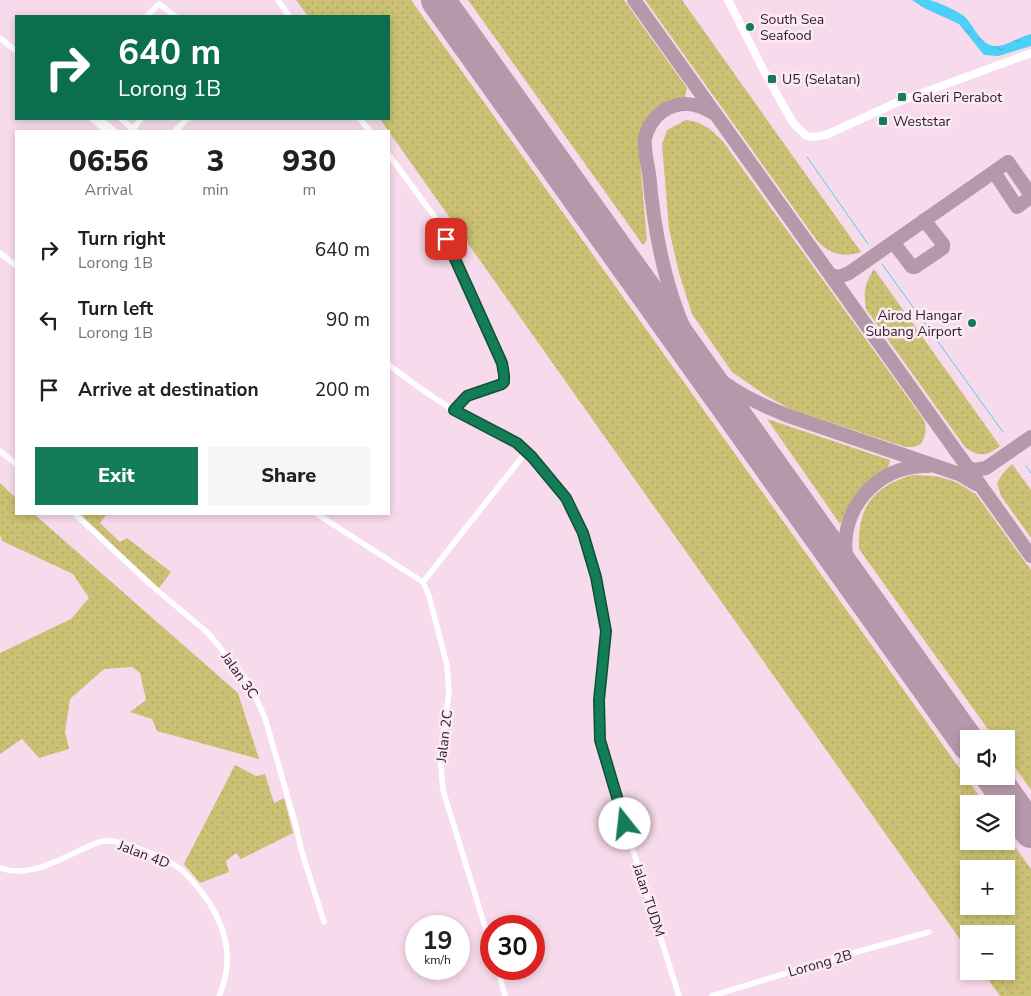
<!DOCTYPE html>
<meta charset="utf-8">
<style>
:root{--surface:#fff;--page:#f6f6f6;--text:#202124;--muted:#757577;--accent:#147c56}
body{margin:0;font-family:"Nunito Sans",sans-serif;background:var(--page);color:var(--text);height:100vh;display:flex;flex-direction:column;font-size:19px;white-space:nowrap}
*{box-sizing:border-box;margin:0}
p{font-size:16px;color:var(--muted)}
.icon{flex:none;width:28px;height:28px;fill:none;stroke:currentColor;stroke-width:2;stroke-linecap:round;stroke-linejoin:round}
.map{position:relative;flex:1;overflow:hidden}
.side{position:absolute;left:15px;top:130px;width:375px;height:385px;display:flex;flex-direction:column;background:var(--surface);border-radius:0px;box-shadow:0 2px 8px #0003}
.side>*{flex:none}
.guide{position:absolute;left:15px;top:15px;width:375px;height:105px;border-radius:0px;box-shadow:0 2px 8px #0003;background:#0b6e4f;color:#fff;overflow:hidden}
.fabs{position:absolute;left:960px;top:730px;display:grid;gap:10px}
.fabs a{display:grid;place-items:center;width:55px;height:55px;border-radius:0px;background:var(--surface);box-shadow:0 2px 8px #0003;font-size:25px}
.speed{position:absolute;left:405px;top:915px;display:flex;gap:10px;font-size:25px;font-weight:700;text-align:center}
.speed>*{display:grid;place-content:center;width:65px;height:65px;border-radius:50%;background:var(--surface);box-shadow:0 2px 8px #0003;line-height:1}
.speed small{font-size:12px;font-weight:400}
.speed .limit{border:8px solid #d22;background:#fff;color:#111}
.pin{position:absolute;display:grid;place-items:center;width:42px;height:42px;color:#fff;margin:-21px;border-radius:10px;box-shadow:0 2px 8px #0006}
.me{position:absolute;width:55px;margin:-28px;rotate:344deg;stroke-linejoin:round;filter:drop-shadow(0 0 4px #0008)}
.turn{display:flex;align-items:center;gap:18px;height:105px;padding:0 20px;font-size:22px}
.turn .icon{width:65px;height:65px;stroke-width:2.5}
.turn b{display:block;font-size:35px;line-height:42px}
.eta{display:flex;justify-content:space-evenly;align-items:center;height:85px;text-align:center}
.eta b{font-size:30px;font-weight:800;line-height:35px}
.primary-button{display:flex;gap:10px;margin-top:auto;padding:10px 20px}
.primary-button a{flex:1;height:58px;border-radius:0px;background:var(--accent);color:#fff;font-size:20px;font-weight:800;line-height:58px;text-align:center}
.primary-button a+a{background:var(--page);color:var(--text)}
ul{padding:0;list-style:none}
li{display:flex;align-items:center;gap:15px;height:70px;padding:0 20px}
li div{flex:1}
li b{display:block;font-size:19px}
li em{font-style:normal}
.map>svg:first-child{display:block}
.grass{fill:url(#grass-dots);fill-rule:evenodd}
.water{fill:url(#water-ripples)}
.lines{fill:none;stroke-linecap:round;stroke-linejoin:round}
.stream{stroke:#4dd0f8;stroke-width:1}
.taxiway{stroke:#b599aa;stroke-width:14}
.runway{stroke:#b599aa;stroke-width:34}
.street{stroke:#fff;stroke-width:5.5}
.secondary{stroke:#fff;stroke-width:8}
.route-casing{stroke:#0d5138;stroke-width:12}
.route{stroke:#147c56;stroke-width:9}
.poi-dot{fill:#147c56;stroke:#fbecf4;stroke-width:2}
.labels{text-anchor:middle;stroke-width:5;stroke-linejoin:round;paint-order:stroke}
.poi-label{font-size:14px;fill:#311828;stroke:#fbecf4;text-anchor:start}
.street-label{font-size:14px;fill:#311828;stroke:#fbecf4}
</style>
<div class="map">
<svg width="1031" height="996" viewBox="0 0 1031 996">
<defs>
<pattern id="grass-dots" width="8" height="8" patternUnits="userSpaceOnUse" patternTransform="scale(1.25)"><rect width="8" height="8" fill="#cbc174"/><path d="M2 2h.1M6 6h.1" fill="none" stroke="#afa564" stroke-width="1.8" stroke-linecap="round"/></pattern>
<pattern id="water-ripples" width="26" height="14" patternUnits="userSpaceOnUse" patternTransform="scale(1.25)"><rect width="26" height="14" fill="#4dd0f8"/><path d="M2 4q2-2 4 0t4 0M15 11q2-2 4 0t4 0" fill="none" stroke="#44b2d5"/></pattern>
</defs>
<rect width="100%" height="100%" fill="#f7daeb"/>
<path class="grass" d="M296,0H411L985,804H969V841H1006V834L1031,869V996H1000L982,971H1006V934H969V952L380,119H389V16H308ZM969,869H1006V906H969Z
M468,0H624L687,88L685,97C656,104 640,119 639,150L647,240L643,245Z
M645,0H682L861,252C844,258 831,254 818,242Z
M686,120C704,122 712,130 724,143L924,420C927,429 926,435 921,444L914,447H905L790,409L765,395L732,372L692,314L679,273L669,229L662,144L667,130Z
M874,269L1000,446C987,456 979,458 965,447L866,309C863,294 865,282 874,269Z
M767,419L890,460L888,468C864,483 852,498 840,524Z
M1012,464L1031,490V538L1001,496L997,483L1003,473Z
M913,475C936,475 955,478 973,493H975L1031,570V790L1006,755V739H995L859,549C857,508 873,486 913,475Z
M0,483L16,498V514H34L238,693L259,759L157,731L152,719L130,712L146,700L140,673L132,667L104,669L70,699L65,732L69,749L39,758L22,739L0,754V653L71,619L89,598L73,574L2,541L0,535Z
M80,514H107L100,523L120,542L127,538L171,572L159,588Z
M235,765L256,776L265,774L274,803L284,798L293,833L241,859L236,853L226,861L229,872L200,883L184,864Z"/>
<path class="water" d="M912,0C917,0 923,0 928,0C937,1 957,11 964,16C974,25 981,48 998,46C1006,46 1021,36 1031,34V46L998,56L984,55L959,24L924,8Z"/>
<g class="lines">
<path class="stream" d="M807,157L868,244
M882,264L1003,432
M1026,466L1031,473"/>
<path class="taxiway" d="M634,0L1031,556
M713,113C696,103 681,100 663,111C654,117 647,128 645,139C644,150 647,163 649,173C653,220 661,267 677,311C687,338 701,362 714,387
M994,172L1017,207L1031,197
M893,242L912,267H915L943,248V244L924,220
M831,275L839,277L849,273L1008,162L1031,195
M709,370C731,391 757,403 786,415L959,474L976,484
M969,468L975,470L986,468L1031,437
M861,593C856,584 850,575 848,565C834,514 876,464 928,466"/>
<path class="runway" d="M438,0L969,744
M992,776L1031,831"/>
<path class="street" d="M278,0L289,16
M147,16L159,4L175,16
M0,38L16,51
M92,119L106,131
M100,119L115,131
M121,119L135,131
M360,119L370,131
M131,131L141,119
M175,131L187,119
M389,155L434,216L446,239L503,366L504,379L502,384L467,396L454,410
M0,253L16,266
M389,365C410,381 431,397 454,410C473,421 502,431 518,444C533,456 563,491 572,507C591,543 602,592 606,631L599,700L600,740L631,844L679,996
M0,451L16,464
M75,514L152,586L207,632L240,671L252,689L265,718L296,826L301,849L324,922
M317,514L423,582L429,596L447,665L449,693L440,756L443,790L491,946
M423,582L526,452
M0,868C30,878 56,861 83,849C89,846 97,842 104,841C119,840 132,846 145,851C157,856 168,860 179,868C187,874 193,882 200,890C225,921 236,958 219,996
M498,969L505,996
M712,996L835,958L929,932"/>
<path class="secondary" d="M728,0L763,69L793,123L805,135L811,137L826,135L898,102L1031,53"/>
</g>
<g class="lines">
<g class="route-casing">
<path id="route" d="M446,239L502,363L504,375V382L502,384L467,396L454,410L517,443L532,457L566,498L583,533L596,577L606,631L599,700L600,740L625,824"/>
</g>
<use href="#route" class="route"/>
</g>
<g class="poi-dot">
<circle cx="750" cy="27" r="5"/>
<rect x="767" y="74" width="10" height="10" rx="2.5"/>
<rect x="897" y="92" width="10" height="10" rx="2.5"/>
<rect x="878" y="116" width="10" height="10" rx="2.5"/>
<circle cx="972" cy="323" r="5"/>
</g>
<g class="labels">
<g class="poi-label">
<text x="760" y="24">South Sea<tspan x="760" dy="16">Seafood</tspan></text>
<text x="782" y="84">U5 (Selatan)</text>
<text x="912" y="102">Galeri Perabot</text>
<text x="893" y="126">Weststar</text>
<text x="962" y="320" text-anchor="end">Airod Hangar<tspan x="962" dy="16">Subang Airport</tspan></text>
</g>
<g class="street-label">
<text transform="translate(240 675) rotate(55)" y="5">Jalan 3C</text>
<text transform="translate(444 736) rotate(-83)" y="5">Jalan 2C</text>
<text transform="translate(144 854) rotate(21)" y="5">Jalan 4D</text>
<text transform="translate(649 900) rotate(72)" y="5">Jalan TUDM</text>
<text transform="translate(820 963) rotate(-16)" y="5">Lorong 2B</text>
</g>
</g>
</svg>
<div class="fabs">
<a><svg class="icon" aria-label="sound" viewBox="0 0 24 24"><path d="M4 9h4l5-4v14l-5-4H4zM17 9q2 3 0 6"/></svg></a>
<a><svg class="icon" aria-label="layers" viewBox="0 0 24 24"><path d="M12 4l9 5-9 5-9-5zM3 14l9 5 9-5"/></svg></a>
<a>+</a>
<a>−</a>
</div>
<div class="speed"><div>19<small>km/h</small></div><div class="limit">30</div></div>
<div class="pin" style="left:446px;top:239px;background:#d93025"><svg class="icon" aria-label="arrive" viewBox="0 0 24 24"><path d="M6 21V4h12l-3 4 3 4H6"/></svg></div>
<svg class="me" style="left:625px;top:824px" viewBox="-20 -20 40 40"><circle r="19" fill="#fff"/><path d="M0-13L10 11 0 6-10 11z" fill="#147c56"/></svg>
<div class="guide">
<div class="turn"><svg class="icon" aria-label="right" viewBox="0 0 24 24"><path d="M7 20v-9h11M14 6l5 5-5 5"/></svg><div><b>640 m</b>Lorong 1B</div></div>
</div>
<section class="side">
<div class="eta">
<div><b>06:56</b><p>Arrival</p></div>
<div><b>3</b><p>min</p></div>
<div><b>930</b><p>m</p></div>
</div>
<ul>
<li><svg class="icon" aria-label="right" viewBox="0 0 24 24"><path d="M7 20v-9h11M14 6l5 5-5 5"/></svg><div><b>Turn right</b><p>Lorong 1B</p></div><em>640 m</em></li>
<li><svg class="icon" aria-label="left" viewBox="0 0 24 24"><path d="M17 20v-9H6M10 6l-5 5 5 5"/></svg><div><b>Turn left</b><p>Lorong 1B</p></div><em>90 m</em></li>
<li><svg class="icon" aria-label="arrive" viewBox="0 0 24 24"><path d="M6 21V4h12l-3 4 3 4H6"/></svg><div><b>Arrive at destination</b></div><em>200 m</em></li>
</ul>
<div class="primary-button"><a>Exit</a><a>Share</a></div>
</section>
</div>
